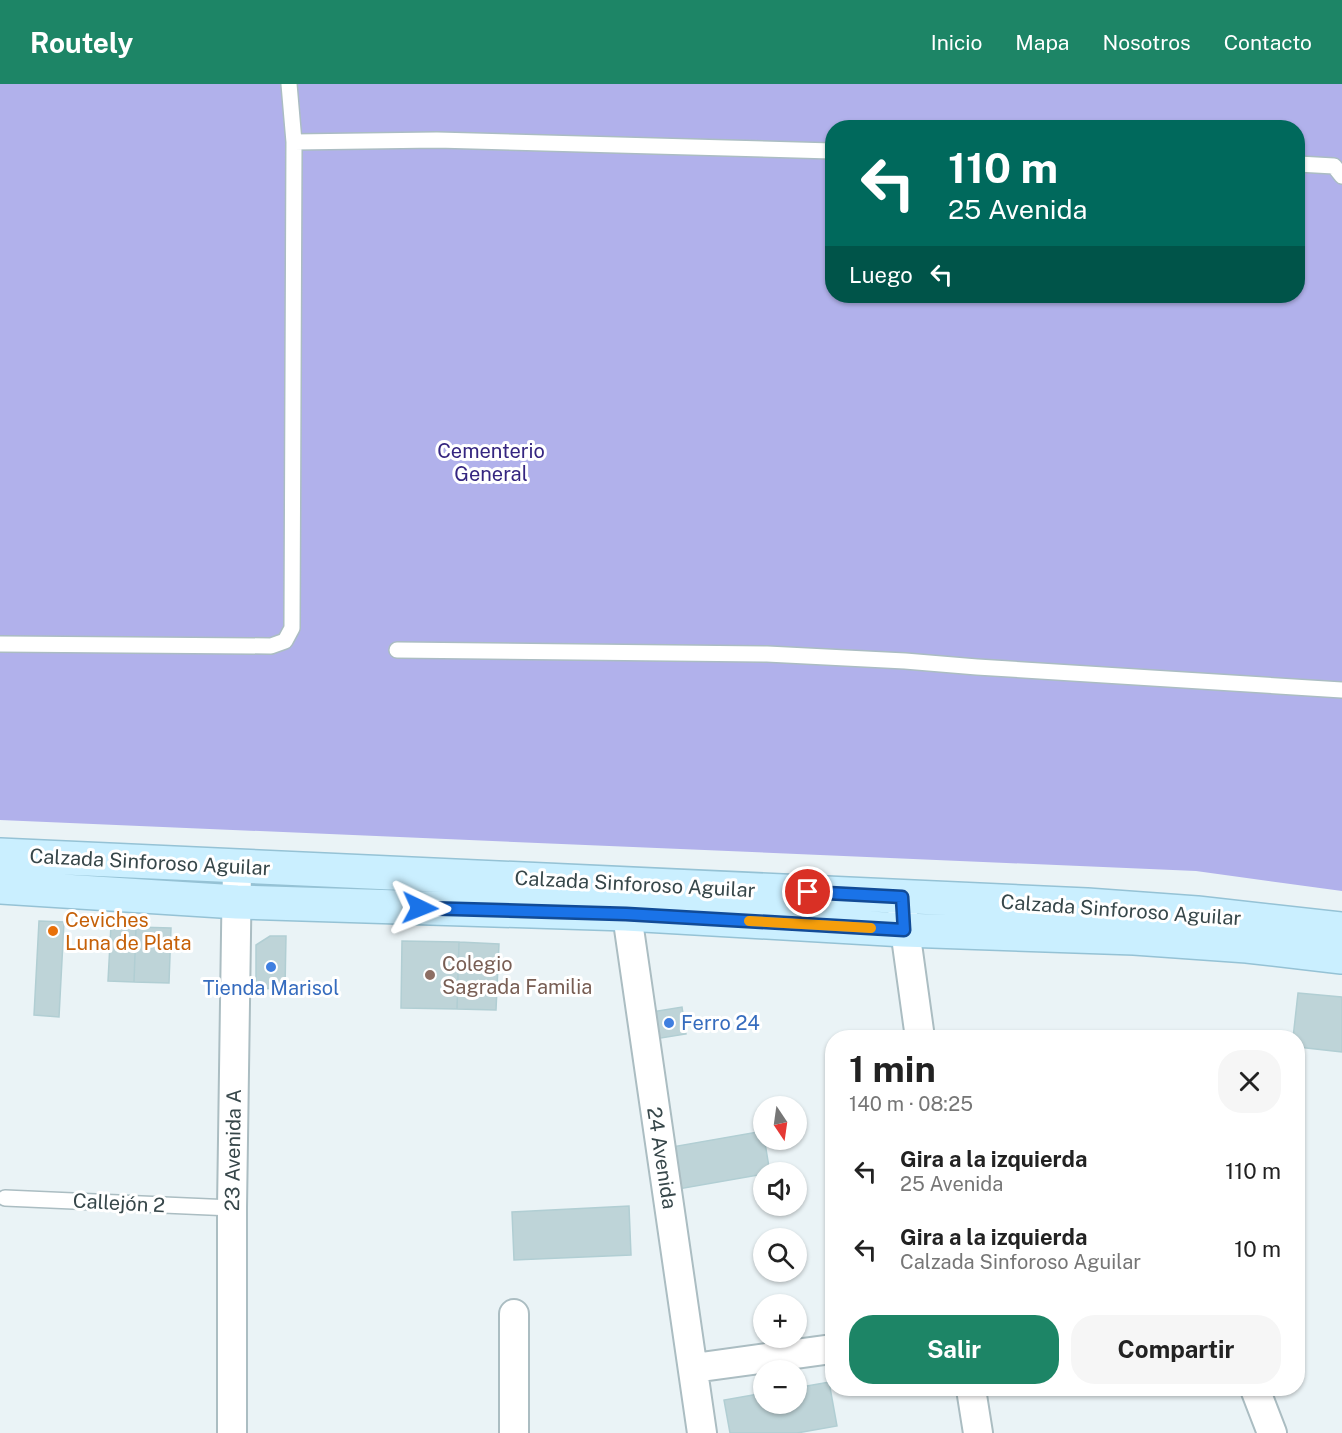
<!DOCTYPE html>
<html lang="es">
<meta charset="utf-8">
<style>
:root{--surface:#fff;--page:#f6f6f6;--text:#222;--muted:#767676;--accent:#1d8566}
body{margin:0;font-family:"Public Sans",sans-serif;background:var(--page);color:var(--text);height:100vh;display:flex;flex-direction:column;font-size:22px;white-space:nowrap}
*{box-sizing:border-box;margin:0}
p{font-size:20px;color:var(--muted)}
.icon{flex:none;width:33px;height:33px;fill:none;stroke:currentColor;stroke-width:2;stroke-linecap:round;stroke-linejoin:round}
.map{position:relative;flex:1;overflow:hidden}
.details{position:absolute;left:825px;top:946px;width:480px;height:366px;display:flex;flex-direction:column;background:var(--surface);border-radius:24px;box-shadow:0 2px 4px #0004}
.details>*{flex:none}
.banner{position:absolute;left:825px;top:36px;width:480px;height:183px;border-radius:24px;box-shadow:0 2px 4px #0004;background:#00695c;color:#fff;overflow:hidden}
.needle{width:39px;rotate:167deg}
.buttons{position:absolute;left:753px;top:1012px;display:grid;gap:12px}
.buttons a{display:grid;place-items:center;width:54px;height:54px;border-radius:50%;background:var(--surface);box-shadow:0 2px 4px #0004;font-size:30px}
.pin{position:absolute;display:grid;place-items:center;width:51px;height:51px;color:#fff;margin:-26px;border:3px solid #fff;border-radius:50%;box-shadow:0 2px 6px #0007}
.me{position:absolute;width:66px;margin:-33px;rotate:92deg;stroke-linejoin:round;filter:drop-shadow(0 0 4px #0008)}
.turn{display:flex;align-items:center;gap:21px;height:126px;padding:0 24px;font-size:27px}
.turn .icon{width:78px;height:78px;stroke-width:2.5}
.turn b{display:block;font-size:42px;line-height:51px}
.then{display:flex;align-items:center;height:57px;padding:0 24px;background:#0003;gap:12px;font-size:22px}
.round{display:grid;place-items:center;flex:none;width:63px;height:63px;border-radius:24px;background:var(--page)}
.headline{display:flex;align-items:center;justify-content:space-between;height:102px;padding:0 24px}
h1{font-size:36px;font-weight:700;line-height:45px}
.cta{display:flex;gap:12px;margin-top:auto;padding:12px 24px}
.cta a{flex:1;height:69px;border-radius:24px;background:var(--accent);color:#fff;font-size:24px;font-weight:700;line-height:69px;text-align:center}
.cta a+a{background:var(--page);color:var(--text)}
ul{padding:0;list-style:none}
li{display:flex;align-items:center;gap:18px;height:78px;padding:0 24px}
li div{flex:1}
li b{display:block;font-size:22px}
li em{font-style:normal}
header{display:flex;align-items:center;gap:36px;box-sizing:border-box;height:84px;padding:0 30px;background:var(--accent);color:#fff}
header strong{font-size:28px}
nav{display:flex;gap:33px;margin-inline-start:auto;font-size:21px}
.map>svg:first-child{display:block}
.green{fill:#b1b1eb;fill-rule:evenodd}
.building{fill:#bed4d8;stroke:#b1ced3;stroke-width:1.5}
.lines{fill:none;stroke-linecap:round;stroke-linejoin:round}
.lane-casing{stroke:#abbdc2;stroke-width:18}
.street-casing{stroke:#abbdc2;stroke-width:32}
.secondary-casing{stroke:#95c2d5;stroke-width:36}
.lane{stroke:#fff;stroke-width:15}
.street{stroke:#fff;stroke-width:28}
.secondary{stroke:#caefff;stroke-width:33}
.route-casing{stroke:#114b97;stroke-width:15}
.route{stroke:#1a73e8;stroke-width:10}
.slow{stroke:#f59e0b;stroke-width:10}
.food-dot{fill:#e8710a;stroke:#fff;stroke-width:2}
.shop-dot{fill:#3f7fe0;stroke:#fff;stroke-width:2}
.education-dot{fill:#8d6e63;stroke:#fff;stroke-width:2}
.labels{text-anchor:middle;stroke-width:6;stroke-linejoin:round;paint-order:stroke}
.park-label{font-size:20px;fill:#352680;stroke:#fff}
.street-label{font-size:20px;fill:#37474a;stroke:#fff}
.food-label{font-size:20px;fill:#c56008;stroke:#fff;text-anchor:start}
.education-label{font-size:20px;fill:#785e54;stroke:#fff;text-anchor:start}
.shop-label{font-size:20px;fill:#366cbe;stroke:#fff}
</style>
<header>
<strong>Routely</strong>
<nav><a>Inicio</a><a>Mapa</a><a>Nosotros</a><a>Contacto</a></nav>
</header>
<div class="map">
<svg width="1342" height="1349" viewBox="0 0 1342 1349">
<rect width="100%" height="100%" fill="#eaf3f6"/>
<path class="green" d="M0,0H1342V807L1196,787L0,736ZM832,44H1298V212H832Z"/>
<path class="building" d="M39,837L64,838L59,933L34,931Z
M111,841L136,843L134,898L108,897Z
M136,843L171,844L169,899L134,898Z
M270,852H286L285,904L256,905V861Z
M402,857L459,858L457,925L401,924Z
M459,858L499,860L496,926L457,925Z
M1298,909L1342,913V968L1298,963V954H1293Z
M682,923L686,950L655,955L651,928Z
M763,1047L770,1089L673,1106L666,1064Z
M629,1122L631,1171L514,1176L512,1128Z
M829,1298L837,1342L797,1349H730L724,1316L764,1309V1320H796V1304Z"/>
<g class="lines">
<g class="lane-casing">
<path id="lane" d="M294,58L437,56L832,67
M1298,80L1334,82L1342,92
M0,560L271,562L285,557L292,544L294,58L289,0
M397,566L767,570L905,577L977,583L1342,606
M5,1114L232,1124"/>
</g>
<g class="street-casing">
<path id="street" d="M624,810L702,1349
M902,824L920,954
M514,1230V1349
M694,1284L832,1265
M971,1305L978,1349
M1255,1305L1272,1349
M232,1349V1124L237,782"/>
</g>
<g class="secondary-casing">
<path id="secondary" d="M0,771L1087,821L1197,829L1342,845
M0,803L237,818L626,830L904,846L1134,854L1247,862L1342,873"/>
</g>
<use href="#lane" class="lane"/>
<use href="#street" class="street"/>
<use href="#secondary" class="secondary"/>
</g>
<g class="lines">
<g class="route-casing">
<path id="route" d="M420,824L626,830L904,846L902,813L808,808"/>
</g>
<use href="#route" class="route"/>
<path class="slow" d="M749,837L871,844"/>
</g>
<circle class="food-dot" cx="53" cy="847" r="6"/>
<g class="shop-dot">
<circle cx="271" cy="883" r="6"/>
<circle cx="669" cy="939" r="6"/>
</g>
<circle class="education-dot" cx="430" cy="891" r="6"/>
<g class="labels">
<g class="park-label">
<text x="491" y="374">Cementerio<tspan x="491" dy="23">General</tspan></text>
</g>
<g class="street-label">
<text transform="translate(150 778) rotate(3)" y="7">Calzada Sinforoso Aguilar</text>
<text transform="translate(635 800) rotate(3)" y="7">Calzada Sinforoso Aguilar</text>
<text transform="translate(1121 826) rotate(4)" y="7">Calzada Sinforoso Aguilar</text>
<text transform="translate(233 1066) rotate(-89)" y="7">23 Avenida A</text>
<text transform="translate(662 1074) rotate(81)" y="7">24 Avenida</text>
<text transform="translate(119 1119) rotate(3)" y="7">Callejón 2</text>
</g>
<g class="food-label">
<text x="65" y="843">Ceviches<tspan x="65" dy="23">Luna de Plata</tspan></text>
</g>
<g class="education-label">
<text x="442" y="887">Colegio<tspan x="442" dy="23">Sagrada Familia</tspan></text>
</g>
<g class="shop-label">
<text x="271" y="911">Tienda Marisol</text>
<text x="681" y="946" text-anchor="start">Ferro 24</text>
</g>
</g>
</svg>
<div class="buttons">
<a><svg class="needle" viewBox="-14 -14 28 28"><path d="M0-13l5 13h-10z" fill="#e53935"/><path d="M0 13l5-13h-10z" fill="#767676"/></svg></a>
<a><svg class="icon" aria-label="sound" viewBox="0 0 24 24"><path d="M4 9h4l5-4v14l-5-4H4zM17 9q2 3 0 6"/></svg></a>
<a><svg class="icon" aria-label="search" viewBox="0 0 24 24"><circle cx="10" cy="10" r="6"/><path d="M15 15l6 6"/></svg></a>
<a>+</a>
<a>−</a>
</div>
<div class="pin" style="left:808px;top:808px;background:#d93025"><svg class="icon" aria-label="arrive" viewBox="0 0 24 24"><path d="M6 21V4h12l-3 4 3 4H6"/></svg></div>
<svg class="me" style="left:420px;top:824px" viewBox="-20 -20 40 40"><path d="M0-17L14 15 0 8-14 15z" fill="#1a73e8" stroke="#fff" stroke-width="4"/></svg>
<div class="banner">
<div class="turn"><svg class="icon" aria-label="left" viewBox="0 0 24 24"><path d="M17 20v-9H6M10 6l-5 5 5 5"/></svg><div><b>110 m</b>25 Avenida</div></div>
<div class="then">Luego<svg class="icon" aria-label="left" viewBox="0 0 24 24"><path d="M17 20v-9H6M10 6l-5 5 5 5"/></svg></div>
</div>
<section class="details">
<div class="headline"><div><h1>1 min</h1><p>140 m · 08:25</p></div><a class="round"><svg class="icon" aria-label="close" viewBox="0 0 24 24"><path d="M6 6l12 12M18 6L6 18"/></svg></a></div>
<ul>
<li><svg class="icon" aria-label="left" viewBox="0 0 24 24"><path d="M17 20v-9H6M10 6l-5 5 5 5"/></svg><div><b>Gira a la izquierda</b><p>25 Avenida</p></div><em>110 m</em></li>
<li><svg class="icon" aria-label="left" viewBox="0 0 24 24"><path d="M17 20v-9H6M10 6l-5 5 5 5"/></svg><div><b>Gira a la izquierda</b><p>Calzada Sinforoso Aguilar</p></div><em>10 m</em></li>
</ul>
<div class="cta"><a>Salir</a><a>Compartir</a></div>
</section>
</div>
